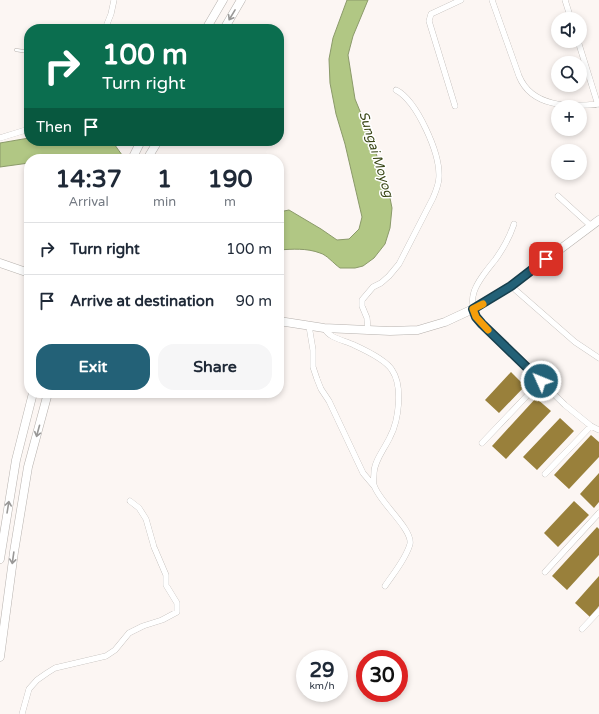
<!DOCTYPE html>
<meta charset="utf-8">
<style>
:root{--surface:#fff;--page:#f6f6f7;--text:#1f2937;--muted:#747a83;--line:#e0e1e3;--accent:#236177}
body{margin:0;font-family:"Varela Round",sans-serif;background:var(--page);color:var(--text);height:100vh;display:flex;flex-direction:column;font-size:15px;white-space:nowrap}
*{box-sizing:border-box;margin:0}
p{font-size:13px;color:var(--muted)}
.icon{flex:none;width:22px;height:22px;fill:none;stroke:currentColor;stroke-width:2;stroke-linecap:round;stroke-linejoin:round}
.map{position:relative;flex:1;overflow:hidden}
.details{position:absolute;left:24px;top:154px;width:260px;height:244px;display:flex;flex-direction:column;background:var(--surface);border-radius:16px;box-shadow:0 2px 6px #0003}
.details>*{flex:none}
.top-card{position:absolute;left:24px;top:24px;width:260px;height:122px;border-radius:16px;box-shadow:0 2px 6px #0003;background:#0b6e4f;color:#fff;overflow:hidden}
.tools{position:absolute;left:551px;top:12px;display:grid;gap:8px}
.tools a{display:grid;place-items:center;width:36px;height:36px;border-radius:50%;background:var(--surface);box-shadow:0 2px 6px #0003;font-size:20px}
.speed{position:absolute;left:296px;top:650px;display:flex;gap:8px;font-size:20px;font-weight:700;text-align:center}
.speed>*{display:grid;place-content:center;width:52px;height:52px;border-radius:50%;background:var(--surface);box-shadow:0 2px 6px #0003;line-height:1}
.speed small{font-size:10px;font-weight:400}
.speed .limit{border:6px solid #d22;background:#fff;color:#111}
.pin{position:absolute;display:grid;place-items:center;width:34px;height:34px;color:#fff;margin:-17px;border-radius:8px;box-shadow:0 2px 6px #0006}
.me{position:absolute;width:44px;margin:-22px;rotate:314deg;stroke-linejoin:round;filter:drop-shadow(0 0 3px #0008)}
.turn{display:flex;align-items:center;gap:14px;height:84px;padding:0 12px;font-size:18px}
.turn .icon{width:52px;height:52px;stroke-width:2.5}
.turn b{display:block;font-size:28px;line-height:34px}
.then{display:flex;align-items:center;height:38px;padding:0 12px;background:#0003;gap:8px;font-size:15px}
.eta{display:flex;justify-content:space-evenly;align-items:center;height:68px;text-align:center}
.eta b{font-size:24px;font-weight:700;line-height:28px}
.button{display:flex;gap:8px;margin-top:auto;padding:8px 12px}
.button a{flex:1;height:46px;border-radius:16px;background:var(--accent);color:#fff;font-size:16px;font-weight:700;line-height:46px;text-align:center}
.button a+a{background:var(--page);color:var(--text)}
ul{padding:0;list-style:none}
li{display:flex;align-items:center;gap:12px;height:52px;padding:0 12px;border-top:1px solid var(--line)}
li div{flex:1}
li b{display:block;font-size:15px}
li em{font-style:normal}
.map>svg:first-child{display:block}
.water{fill:#b1c784;stroke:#8b9a6a}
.building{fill:#99803b}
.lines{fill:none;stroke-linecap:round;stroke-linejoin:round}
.lane-casing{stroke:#b6b1ad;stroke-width:3.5}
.street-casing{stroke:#b6b1ad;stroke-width:6}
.secondary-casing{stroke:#b6b1ad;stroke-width:9}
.primary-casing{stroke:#b6b1ad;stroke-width:9}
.lane{stroke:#fff;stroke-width:2.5}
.street{stroke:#fff;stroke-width:5.5}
.secondary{stroke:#fff;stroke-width:8}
.primary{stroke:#fff;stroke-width:8}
.oneway{stroke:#999897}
.route-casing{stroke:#173f4d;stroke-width:10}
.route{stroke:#236177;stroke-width:7}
.slow{stroke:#f59e0b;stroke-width:7}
.labels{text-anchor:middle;stroke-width:3;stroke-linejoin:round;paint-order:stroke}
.water-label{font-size:13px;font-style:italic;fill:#394616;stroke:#fff}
</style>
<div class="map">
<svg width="599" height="714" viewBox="0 0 599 714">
<rect width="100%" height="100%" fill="#fcf6f3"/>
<path class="water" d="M347,0H368L353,36L348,55L355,99L371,138L389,193L392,208L390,228L385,244L374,258L363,266L355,268H340C333,263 327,255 320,253C307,248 292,249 279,250V212L289,210L321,229L337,240L349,239L359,229L362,217L345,144L336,114L330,83L329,59L333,38Z
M29,138V141H112L122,155L129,159H29V163L0,167V143Z"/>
<path class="building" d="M511,372L525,386L499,413L485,400Z
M536,398L551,411L506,459L492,446Z
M560,418L574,431L537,470L523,457Z
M591,435L599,442V457L569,489L554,475Z
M599,473V502L594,508L580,494Z
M574,501L589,515L558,547L544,533Z
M597,527L599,529V555L567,590L552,576Z
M599,576V606L590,617L575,603Z"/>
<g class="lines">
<g class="lane-casing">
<path id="lane" d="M16,50L29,52"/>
</g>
<g class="street-casing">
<path id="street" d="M492,0L519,76C532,108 570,107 599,104
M565,0L571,19
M105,29L111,14L114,0
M578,41L598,105
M455,106L429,21L431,14L461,0
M0,138L29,129
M558,196L591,226
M514,224C510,236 503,249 495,260C479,280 461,299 482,324L565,405L591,426L599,430
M511,286L575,342L599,358
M309,326L313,350V367L317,379L321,389L329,401L363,473L374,486
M324,328C330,339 344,340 354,345C365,350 386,360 392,370C403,386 399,420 390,437C385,448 374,461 374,473C374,477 373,482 374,485C378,501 413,529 410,544C406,559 393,574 385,586
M368,331L367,318L362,306V300L373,287L381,283L389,276L399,264L433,198C436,191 439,184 439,177C440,153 417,101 396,90
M482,443L541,381
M545,474L591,426
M545,572L599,513
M582,629L599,611
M22,714L29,689L37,680L47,673L55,668L106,656L115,650L129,633L143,626L162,620L177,612V603L166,585V575L154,547L146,519L139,508L130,501"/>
</g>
<g class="secondary-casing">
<path id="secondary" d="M0,263L29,273
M279,321L324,328L390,331L418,330L445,322L473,309L511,286L599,220"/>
</g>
<g class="primary-casing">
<path id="primary" d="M206,29L223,0
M224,29L241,0
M132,159L141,141
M147,159L158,141
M0,559L16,460L33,393
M0,657L14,552L28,467L48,393"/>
</g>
<use href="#lane" class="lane"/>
<use href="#street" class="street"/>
<use href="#secondary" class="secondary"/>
<use href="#primary" class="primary"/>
</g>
<defs><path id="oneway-shaft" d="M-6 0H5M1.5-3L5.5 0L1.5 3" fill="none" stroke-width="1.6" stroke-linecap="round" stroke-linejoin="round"/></defs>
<g class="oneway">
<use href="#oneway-shaft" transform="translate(232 15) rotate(121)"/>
<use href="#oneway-shaft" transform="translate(38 431) rotate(105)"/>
<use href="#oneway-shaft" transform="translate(8 507) rotate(-81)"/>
<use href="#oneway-shaft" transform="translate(13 558) rotate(98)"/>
</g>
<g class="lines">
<g class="route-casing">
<path id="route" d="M541,381L482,324L476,317L473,309L511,286L546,259"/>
</g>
<use href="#route" class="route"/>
<path class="slow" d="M483,304L473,309L476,317L488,330"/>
</g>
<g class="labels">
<g class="water-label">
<text transform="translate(377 154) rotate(73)" y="5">Sungai Moyog</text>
</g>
</g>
</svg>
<div class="tools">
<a><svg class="icon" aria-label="sound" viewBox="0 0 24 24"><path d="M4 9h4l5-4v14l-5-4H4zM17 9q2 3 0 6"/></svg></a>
<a><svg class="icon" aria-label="search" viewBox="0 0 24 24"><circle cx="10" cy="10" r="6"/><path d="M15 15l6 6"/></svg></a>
<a>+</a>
<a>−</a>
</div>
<div class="speed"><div>29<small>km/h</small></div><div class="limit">30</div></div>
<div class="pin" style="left:546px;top:259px;background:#d93025"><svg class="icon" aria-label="arrive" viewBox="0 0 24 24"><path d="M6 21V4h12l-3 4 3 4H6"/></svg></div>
<svg class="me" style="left:541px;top:381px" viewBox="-20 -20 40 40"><circle r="17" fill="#236177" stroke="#fff" stroke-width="3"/><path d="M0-11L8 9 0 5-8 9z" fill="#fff"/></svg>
<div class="top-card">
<div class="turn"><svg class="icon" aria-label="right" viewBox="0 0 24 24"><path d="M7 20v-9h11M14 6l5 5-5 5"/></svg><div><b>100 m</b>Turn right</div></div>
<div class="then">Then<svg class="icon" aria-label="arrive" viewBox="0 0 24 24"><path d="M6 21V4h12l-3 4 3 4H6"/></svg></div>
</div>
<section class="details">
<div class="eta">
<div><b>14:37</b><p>Arrival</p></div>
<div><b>1</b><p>min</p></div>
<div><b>190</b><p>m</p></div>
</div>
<ul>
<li><svg class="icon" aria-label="right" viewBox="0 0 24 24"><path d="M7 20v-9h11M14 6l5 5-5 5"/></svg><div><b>Turn right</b></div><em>100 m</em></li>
<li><svg class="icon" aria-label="arrive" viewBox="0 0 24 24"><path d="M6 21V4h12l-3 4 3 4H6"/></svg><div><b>Arrive at destination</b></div><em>90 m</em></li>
</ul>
<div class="button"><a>Exit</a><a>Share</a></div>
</section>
</div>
